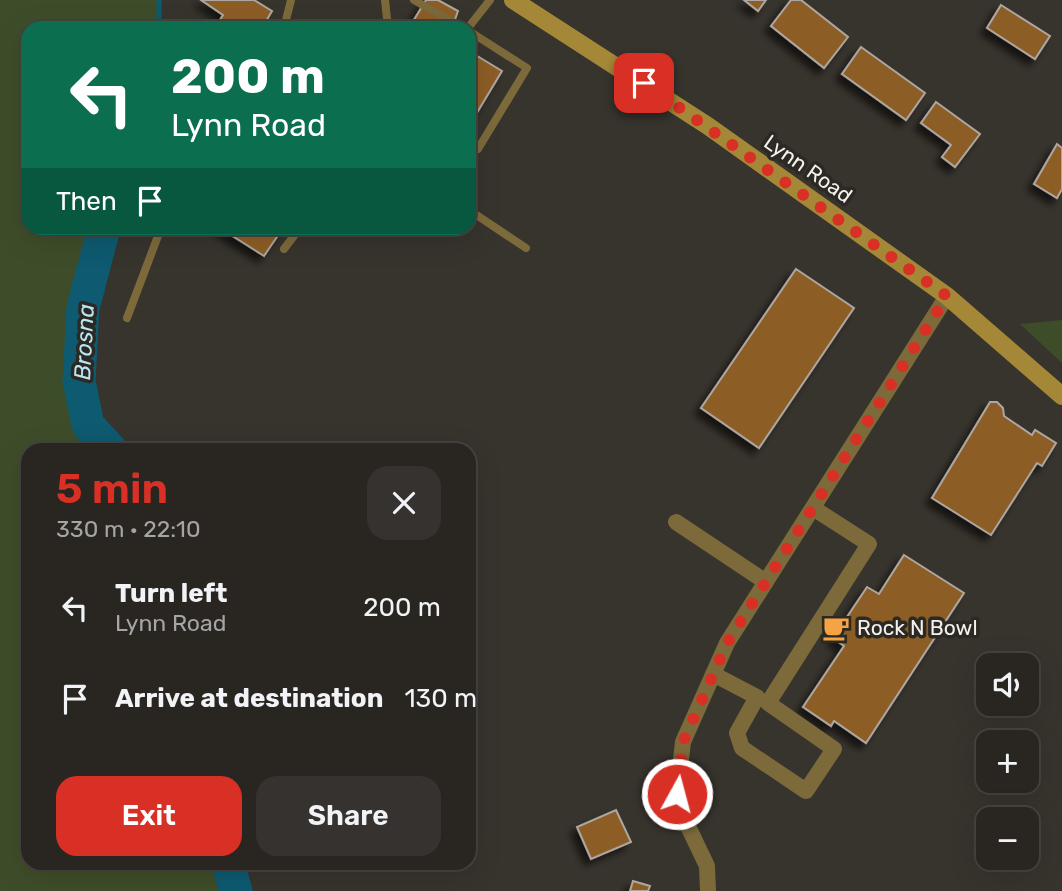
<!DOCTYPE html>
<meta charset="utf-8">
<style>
:root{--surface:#292622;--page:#35322f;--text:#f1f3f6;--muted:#a5a5a5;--line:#454340;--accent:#d93025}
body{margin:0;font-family:Rubik,sans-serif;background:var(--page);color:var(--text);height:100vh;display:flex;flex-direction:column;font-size:26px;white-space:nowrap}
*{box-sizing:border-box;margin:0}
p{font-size:23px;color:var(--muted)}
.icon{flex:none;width:38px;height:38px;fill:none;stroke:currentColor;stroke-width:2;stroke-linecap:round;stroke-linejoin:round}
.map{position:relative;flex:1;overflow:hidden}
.sheet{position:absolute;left:21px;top:443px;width:455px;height:427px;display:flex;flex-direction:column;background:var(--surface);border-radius:21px;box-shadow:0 7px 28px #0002,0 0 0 2px var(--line)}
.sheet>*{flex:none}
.hud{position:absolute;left:21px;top:21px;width:455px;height:214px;border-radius:21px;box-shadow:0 7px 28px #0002,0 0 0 2px var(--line);background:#0b6e4f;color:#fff;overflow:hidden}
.fabs{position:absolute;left:976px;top:653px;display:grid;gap:14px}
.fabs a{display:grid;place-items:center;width:63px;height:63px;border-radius:14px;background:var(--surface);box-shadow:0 7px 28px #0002,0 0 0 2px var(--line);font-size:35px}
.pin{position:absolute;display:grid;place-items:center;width:60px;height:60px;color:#fff;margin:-30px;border-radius:14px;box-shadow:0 4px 10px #0006}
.me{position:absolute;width:77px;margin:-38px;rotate:7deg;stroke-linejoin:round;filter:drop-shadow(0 0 5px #0008)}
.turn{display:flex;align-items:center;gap:24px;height:147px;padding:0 35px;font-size:32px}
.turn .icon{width:91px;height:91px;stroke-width:2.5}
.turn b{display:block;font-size:49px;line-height:60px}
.then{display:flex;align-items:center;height:66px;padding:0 35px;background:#0003;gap:14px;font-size:26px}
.round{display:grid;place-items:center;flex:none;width:74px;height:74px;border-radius:21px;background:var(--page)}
.summary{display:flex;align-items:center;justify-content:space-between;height:119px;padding:0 35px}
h1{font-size:42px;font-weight:600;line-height:52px;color:var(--accent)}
.primary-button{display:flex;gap:14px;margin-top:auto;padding:14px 35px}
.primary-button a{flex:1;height:80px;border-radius:21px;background:var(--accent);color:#fff;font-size:28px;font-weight:600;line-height:80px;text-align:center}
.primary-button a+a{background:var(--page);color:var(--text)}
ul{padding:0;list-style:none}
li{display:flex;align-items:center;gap:21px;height:91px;padding:0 35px}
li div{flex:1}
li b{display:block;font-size:26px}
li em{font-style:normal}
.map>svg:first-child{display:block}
.green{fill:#3e4d29}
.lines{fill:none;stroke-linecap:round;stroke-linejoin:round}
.stream{stroke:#0e5a70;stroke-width:5}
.river{stroke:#0e5a70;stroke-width:33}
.building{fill:#8d5d25;stroke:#aea7a1;stroke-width:2;filter:url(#shadow)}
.lane{stroke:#7c6a3b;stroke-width:8}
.street{stroke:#7c6a3b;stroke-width:16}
.secondary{stroke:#a58837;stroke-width:18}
.route{stroke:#d93025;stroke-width:12;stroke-dasharray:0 21.6}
.labels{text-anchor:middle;stroke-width:7;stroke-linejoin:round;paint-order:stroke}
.street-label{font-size:21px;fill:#f3f1ed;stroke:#2c2923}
.poi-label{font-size:21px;fill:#f3f1ed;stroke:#2c2923;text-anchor:start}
.water-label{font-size:23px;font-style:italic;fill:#bae5f5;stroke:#2c2923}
</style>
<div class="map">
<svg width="1062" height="891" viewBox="0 0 1062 891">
<defs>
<filter id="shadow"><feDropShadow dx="-6" dy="6" stdDeviation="3.5" flood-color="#0009"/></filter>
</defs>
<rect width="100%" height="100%" fill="#37332d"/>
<path class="green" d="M0,0H159V28H28V228H104L83,308L79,381L88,425L111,450H28V863H228L236,891H0Z
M1062,320V363L1020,324Z"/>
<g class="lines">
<path class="stream" d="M159,28V0"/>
<path class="river" d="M104,228L83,308L79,381L88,425L111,450
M228,863L236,891"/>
</g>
<path class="building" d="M201,0H254L272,11L262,28H215L223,15Z
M426,0H438L458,11L452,28H409Z
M744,0H766L758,11Z
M791,0H801L848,37L824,68L771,26Z
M1001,5L1050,36L1035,59L987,28Z
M861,47L925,93L906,120L842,74Z
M469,51L502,71L475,116L469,112Z
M936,102L980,134L955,167L942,157L951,145L921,123Z
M1057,144L1062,148V189L1057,198L1034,184Z
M220,228H283L264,256Z
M796,269L854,308L759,448L701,408Z
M990,402H997L1003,408L1004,416L1032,435L1035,430L1056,443L1042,466L1037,463L991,535L932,498Z
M904,555L964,593L866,743L834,721L831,726L803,707L844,646L833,638L867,587L879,594Z
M616,810L631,842L591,859L577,827Z
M633,881L650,886L648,891H630Z"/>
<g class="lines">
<path class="lane" d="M385,0L388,28
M414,0L463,28
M284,28L291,0
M468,28L490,0
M469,31L527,68L478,149L469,143
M469,210L526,248
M284,249L300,228
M127,318L161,228"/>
<path class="street" d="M676,522L766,582
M713,674L757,697L737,733L742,748L806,791L834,749L768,703L869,544L813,508
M708,891L707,866L685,820L677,794L683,742L727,643L947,296"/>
<path class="secondary" d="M513,0L708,126L947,296L1062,396"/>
</g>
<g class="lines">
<path class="route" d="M644,83L947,296L727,643L683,742L677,794"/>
</g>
<defs>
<g id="cafe-bare" transform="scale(2.1)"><path d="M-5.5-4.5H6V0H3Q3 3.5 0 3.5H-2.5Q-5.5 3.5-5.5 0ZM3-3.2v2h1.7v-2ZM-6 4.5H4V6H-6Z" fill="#f5a345" stroke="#2c2923" stroke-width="2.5" paint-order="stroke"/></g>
</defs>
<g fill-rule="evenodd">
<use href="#cafe-bare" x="836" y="628"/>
</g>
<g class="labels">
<g class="street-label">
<text transform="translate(808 169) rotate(35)" y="7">Lynn Road</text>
</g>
<g class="poi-label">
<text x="857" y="635">Rock N Bowl</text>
</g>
<g class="water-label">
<text transform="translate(84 342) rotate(-87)" y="8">Brosna</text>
</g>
</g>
</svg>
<div class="fabs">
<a><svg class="icon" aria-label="sound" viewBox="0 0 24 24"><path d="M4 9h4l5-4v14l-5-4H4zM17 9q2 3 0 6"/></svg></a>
<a>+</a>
<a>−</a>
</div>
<div class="pin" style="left:644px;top:83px;background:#d93025"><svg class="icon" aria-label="arrive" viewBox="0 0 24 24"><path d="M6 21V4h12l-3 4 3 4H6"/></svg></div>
<svg class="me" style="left:677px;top:794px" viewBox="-20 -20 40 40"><circle r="17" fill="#d93025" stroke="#fff" stroke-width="3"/><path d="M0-11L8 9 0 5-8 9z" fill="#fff"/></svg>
<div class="hud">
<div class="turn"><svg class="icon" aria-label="left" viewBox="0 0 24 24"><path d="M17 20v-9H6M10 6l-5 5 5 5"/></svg><div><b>200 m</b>Lynn Road</div></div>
<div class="then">Then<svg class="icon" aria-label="arrive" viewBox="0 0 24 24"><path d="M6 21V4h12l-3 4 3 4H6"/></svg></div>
</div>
<section class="sheet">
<div class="summary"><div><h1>5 min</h1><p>330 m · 22:10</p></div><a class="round"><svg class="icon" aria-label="close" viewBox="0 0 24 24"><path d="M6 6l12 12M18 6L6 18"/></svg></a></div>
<ul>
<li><svg class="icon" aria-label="left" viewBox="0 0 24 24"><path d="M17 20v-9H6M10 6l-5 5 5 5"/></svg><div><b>Turn left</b><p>Lynn Road</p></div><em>200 m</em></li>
<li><svg class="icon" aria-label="arrive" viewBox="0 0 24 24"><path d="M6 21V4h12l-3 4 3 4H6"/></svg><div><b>Arrive at destination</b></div><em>130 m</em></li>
</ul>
<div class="primary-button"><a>Exit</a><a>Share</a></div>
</section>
</div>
